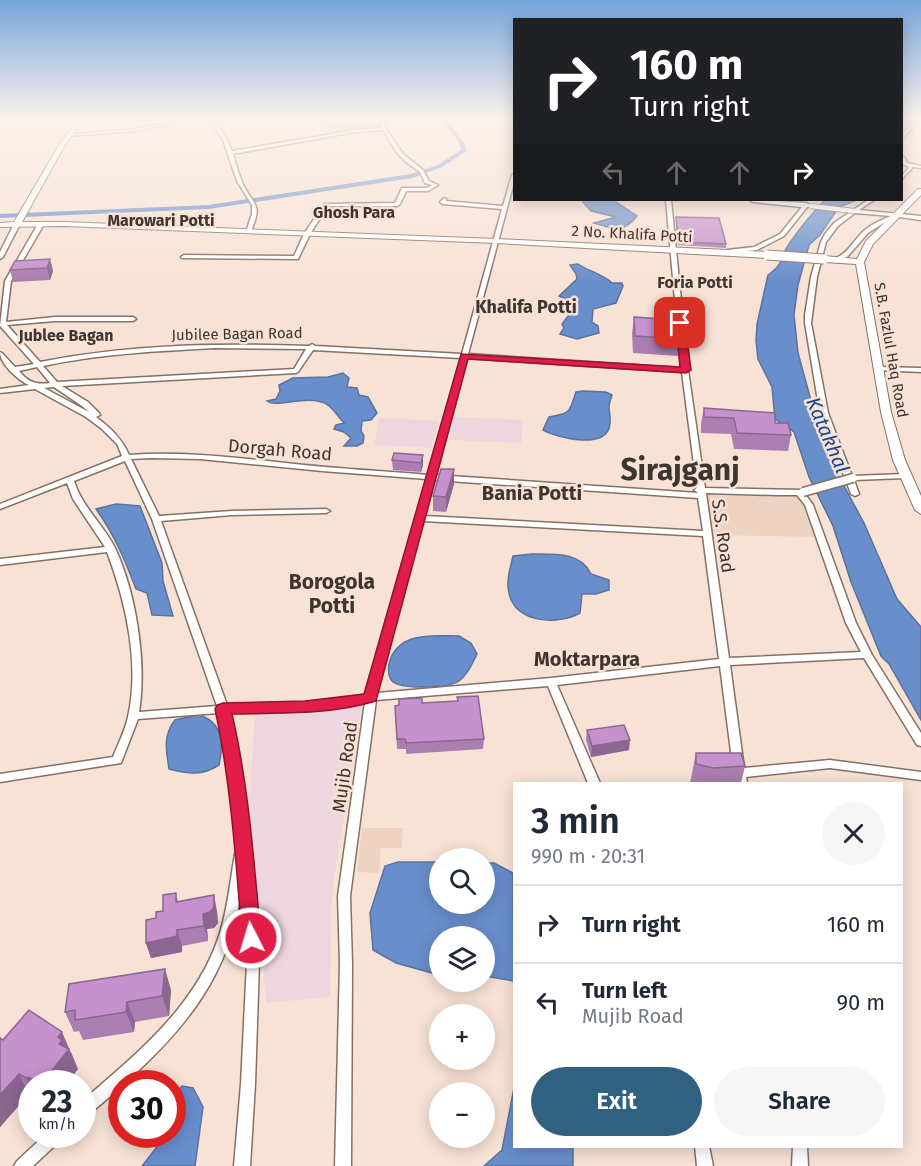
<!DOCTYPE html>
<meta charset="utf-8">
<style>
:root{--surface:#fff;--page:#f6f6f7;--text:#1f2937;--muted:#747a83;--line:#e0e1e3;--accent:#316180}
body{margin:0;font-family:"Fira Sans",sans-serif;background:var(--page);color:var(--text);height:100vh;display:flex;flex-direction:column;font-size:22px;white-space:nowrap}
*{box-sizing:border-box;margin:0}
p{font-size:20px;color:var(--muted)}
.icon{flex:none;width:33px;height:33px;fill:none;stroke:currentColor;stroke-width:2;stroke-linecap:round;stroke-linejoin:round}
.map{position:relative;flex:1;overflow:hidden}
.details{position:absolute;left:513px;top:782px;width:390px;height:366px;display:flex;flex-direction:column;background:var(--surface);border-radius:0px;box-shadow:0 3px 15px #0003}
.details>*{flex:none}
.top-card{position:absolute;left:513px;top:18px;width:390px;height:183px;border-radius:0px;box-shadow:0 3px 15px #0003;background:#202124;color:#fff;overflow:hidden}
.controls{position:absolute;left:429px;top:848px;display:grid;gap:12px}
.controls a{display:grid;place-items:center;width:66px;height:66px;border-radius:50%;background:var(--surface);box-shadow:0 3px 15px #0003;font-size:30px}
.speed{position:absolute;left:18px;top:1070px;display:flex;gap:12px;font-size:30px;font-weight:700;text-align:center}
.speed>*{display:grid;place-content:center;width:78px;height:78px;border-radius:50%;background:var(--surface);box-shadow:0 3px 15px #0003;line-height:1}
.speed small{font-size:15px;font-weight:400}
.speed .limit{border:9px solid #d22;background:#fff;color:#111}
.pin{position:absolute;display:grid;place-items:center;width:51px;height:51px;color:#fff;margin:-26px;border-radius:12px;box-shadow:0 3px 9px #0006}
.me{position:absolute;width:66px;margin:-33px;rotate:355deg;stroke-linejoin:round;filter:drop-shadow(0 0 4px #0008)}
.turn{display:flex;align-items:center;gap:21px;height:126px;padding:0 18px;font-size:27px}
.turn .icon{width:78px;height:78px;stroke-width:2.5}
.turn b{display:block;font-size:42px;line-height:51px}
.lanes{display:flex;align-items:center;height:57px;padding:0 18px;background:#0003;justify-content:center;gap:30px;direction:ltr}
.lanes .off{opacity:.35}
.round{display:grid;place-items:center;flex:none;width:63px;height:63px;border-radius:32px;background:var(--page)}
.head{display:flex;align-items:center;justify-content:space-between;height:102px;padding:0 18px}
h1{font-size:36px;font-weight:600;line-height:45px}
.action{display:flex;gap:12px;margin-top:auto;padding:12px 18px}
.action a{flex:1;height:69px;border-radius:36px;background:var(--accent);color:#fff;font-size:24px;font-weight:600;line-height:69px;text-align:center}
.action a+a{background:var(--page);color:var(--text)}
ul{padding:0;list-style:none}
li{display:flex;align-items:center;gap:18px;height:78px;padding:0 18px;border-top:2px solid var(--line)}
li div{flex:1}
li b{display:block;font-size:22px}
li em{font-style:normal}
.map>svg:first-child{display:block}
.built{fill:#efd3c2}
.education{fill:#eed6df}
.green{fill:#9cd7a4}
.water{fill:#688ecb;stroke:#5b739c;stroke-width:1.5}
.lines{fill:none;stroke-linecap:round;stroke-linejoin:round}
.canal{fill:#688ecb;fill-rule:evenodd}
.street-casing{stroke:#847165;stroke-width:3}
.secondary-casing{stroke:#847165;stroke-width:2}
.street{fill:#fff;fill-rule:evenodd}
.secondary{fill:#fff;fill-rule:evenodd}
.street-bridge-far1-casing{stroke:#847165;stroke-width:6;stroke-linecap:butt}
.street-bridge-casing{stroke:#847165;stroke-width:11;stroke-linecap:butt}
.secondary-bridge-casing{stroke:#847165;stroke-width:11;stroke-linecap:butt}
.street-bridge-far1{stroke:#fff;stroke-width:4.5}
.street-bridge{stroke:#fff;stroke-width:8}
.secondary-bridge{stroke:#fff;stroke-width:9}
.wall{fill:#aa7eb0}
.shaded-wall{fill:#8b6690}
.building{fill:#c692cd;stroke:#8b6690;stroke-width:1.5}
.route{fill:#e11d48;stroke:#92132f;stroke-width:1.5}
.labels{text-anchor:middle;stroke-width:5;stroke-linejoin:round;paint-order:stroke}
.far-street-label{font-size:15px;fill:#3e3530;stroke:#f8e2d5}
.far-neighbourhood-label{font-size:16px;font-weight:bold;fill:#3e3530;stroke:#f8e2d5}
.far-quarter-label{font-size:18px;font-weight:bold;fill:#3e3530;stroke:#f8e2d5}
.street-label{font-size:18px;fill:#3e3530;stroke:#f8e2d5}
.water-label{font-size:20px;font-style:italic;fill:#17468f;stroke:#f8e2d5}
.neighbourhood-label{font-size:20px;font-weight:bold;fill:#3e3530;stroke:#f8e2d5}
.quarter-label{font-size:21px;font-weight:bold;fill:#3e3530;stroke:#f8e2d5}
.town-label{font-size:30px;font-weight:bold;fill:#3e3530;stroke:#f8e2d5}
</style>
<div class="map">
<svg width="921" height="1166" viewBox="0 0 921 1166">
<rect width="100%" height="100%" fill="#f8e2d5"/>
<path class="built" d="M705,490L808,495L822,537L709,535Z
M362,828H403L402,848H381L379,873L357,872Z"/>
<path class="education" d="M454,417L523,420L521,443L450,440Z
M379,418L439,421L432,448L374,445Z
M363,704L334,878L331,908L330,997L266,1003L250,795L255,714Z"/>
<path class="green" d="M323,121L382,122L384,129L335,133L315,123Z"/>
<path class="water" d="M587,200H613L637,216C622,235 612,228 594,223L616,217L591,211L583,202Z
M825,200H857L839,207L820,235L809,245L798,285L794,315L798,353L818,426L834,460L836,471L864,523L897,599L921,627V720L889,664L881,656L851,582L833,526L809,477L794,432L775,419L772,387L758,359L756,341L757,324L768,275C786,262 778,260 789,244C800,228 811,214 825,200Z
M578,264C587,270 606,276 612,283H622L623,286L616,303L593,309L592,322L598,326L599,333L577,339L560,334L564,328L562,324L572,311V302L559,296L577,279L576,274L570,265Z
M343,373L349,378L347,387L357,388L359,395L368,397L377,413L371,420L362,421L361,431L364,436L363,443L357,446H344L351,438L344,432L334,429L336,425L344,423C339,418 333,408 328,405C308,393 277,409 267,401L276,399L280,391L279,385L293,378L328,377Z
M583,391L606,392L612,395C606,413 611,408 610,423C609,451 558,438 543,430L549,417C573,413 569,411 576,392Z
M116,504L140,506L162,563L163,581L173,616L152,615L147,593L136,589C125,560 114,534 96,509Z
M532,554C554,554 581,552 591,574L609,580V590L596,594H582L580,613C559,625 515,624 509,593C506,581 510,569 513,556Z
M459,636L471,643L477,654C472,664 468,674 459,681C449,688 401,690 392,681C388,676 388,670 389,664C397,631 432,636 459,636Z
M198,715C222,721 224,743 219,765C202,776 188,774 169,769C166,750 163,735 175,720Z
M398,862H439L440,903H484L485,863H494L513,873L514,981L485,976L484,936H440L439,975L396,963L373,950L370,913L385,866Z
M182,1086L193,1088L203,1107L195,1166H142L167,1134H172L174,1096Z
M514,1088V1146H573V1166H484L502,1150Z"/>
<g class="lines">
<path class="canal" d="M443,119H447C452,131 464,137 467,151L442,167L412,178L209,209L0,218V214L209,205L411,174L438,165L461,150C459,137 447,131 443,119Z"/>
<g class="street-casing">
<path id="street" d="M173,119H177L174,124L134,131L68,136L66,135L134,129L171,122Z
M207,119H211C221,128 227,138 232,151L355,130L382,128L381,123H376L374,119H378L379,121H384L386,129L403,154L423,170L429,181L438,185L428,191H406L400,204L397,206H328L310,234L298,259L182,258L181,257L184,255L294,256L304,234L324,204L395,203L402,188H427L432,185L425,183L420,172L406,162L397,153L383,130L355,132L233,154C236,163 238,173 242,182C252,206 264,201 251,231L246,232L252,214V205L237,181L223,140L214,126Z
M917,119H921L904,137H902V134Z
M902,156L904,157L907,163L921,166V168L913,167L902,179V176L909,167L903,164Z
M514,174V182L468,354L681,368L666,200H671L688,370L705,488L806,490L807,492L805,494L813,505L856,623L872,655L921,733V746L917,745L864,658L730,665L744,768L830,760L921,772V780L830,768L746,777L747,783H735L720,666L557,685L600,783H588L548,686L376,700L350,896L352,964L351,1166H335L340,964L338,896L365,702L317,710L229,713L237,748L249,843L259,962L255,1084L250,1166H234L241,1084L247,962L241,892C229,976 186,1028 125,1083H122V1086L87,1116L82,1118V1101C137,1054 196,1006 219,936C228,909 230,881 235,854L238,850L237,843L227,748L219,713L138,719L121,763L0,782V774L113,757C118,744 125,731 128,717C140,664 126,602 107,552L0,565V559L105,547L73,499L67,483L0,509V504L122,456L117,444L102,429L86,417L35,389L0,393V389L29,385C18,380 0,364 0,352L2,353L15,367L34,364L0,326L5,281L38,224L43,223L44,224L11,281L6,322L55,317H133L136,319L133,321H55L7,325L40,362C129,344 219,343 309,346L312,344L315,346L462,354L502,209L443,204L440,202L444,198L446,199V201L503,206L512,175ZM215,348L306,349L294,369L57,382L43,366C100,354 157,351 215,348ZM313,350L461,358L428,475C384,471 339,469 295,464C239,458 185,451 129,455C122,439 111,428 96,417L100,415L99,413L88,402L62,386L296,373L298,372ZM467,358L682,372L697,488L694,490L698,493L436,475ZM37,367L50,383C36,385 28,382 19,371ZM54,387L82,406L89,412L44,388ZM151,458L200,459L322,471L427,479L367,694C321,706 274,704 227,705L161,521L232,515L326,513L330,511L326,509L232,511L159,516L131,459ZM125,461L152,519L217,706L139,712C147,662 136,593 115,548C103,524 82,507 74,481ZM434,480L698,498L703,531L425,516ZM706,493L776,495H797L805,505L846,623L861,652L729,658ZM423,521L703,536L719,659L551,678L377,693Z
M750,200H763L806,203L813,206L807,207L784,236L757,250L725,253L724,252L727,250L754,247L780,234L802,207L753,202Z
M868,200H874L859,210L921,216V220L899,217L885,222L868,233L847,257L833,261V259C849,254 853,240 865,230C872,224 881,220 891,216L855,213L838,226L826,242L817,277L811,323L828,413L852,476L905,474L909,476L905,478L854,480L859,494L855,496L851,494L820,413L805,323V315L811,277L821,242L825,234L834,223Z
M17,222L20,224L3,257L0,259V252L14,224Z
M878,367L921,368V372L876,370L875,369Z
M46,1134H64L62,1139L33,1166H14L17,1161Z
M695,1146H709L713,1166H697Z
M793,1146H807L808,1166H792Z"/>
</g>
<g class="secondary-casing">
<path id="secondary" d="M78,119H84L65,145L22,222H64L496,239L767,252L771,255L767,258L496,243L64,226L0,227V223L14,222L59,145Z
M918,189H921V195L873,244L864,262L891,412L905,460L921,496V514L915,510L893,460L881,412L856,264L824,262L820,259L824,256L857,259L866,241Z"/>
</g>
<use href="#street" class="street"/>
<use href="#secondary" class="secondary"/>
<g class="street-bridge-far1-casing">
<path id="street-bridge-far1" d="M811,206L854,211"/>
</g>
<g class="street-bridge-casing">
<path id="street-bridge" d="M803,492L853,478"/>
</g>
<g class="secondary-bridge-casing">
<path id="secondary-bridge" d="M767,255L824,259"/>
</g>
<use href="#street-bridge-far1" class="street-bridge-far1"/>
<use href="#street-bridge" class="street-bridge"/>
<use href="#secondary-bridge" class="secondary-bridge"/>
</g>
<path class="wall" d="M676,217L726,244V248L678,245Z
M50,259L53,271L50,280L13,282L10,270Z
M634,317L680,339L678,356L633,353L632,333Z
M704,408L775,423L791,435L788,451L734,449L731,434L701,433V424Z
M423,455V465L421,472L393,470L392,460Z
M454,484L446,512L433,511V496Z
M457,697L484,739L483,749L406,754V749H397L395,706L457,701Z
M587,730L629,750L591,757L586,740Z
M696,753L745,766L741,783H690Z
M176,893L178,902L217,911L218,923L214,928L207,929L208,941L182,946V952L151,958L146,943L156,918Z
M171,990L169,1016L135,1022L134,1032L83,1040L79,1031L74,1032L65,1012Z
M0,1038L3,1040L71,1052L78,1069L67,1083H32V1095L29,1094L0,1127Z"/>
<path class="shaded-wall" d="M50,259L53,271L50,280L47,268Z
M423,455V465L421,472V463Z
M454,469V484L446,512V497Z
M630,740L629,750L591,757L592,746Z
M214,895L217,911L218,923L214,928L207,929L208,941L204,926L203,914Z
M177,930L182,946V952L151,958L146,943Z
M165,969L171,990L169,1016L162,996Z
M127,1002L135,1022L134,1032L126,1012Z
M62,1032L78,1069L67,1083H50L47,1077L59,1044L58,1037Z
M19,1074L29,1094L0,1127V1095Z
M38,1076L42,1083H35L34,1080Z
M28,1077L32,1083V1089L26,1078Z"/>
<path class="building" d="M676,217L719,218L726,244L678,242Z
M50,259L47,268L10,270L15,261Z
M634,317L678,320L680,339L635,336Z
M704,408L775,413V423H788L791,435L737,433L734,418L704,417Z
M394,453L423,455L421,463L392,460Z
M441,469H454L446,497L433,496Z
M478,696L484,739L406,743L405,739H397L395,706L399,705V699L422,698V703L458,701L457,697Z
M624,725L630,740L592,746L587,730Z
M696,753H741L745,766L713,768L696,764Z
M176,893V902L214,895V907L210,912L203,914L204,926L177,930V936L146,943V920L156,918V912L163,911V895Z
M165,969L162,996L127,1002L126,1012L75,1020V1010L65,1012L69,984Z
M29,1010L62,1032L58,1037L62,1040L59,1044L69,1049L47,1077L38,1076L34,1080L28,1077L26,1078L19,1074L0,1095V1038L3,1040Z"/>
<linearGradient id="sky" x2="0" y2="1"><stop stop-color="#75a5dc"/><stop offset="0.42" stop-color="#fcf2ec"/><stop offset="1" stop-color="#fcf2ec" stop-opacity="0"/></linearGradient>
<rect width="921" height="282" fill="url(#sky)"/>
<path class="route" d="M680,320L685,323L691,370L686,373L468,359L376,701C330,715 279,713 232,714C249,787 254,863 261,938L258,944L251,947L244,944L242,938C236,861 231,784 215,709L217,705L223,703L305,701L364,694L461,354L680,367L676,323Z"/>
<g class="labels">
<g class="far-street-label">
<text transform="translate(632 234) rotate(3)" y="5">2 No. Khalifa Potti</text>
<text transform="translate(237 334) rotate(-1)" y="5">Jubilee Bagan Road</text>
<text transform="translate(891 350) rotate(80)" y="5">S.B. Fazlul Haq Road</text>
</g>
<g class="far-neighbourhood-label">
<text x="354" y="218">Ghosh Para</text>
<text x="161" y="226">Marowari Potti</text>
<text x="695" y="288">Foria Potti</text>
<text x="66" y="341">Jublee Bagan</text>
</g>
<g class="far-quarter-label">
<text x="526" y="313">Khalifa Potti</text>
</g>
<g class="street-label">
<text transform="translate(280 450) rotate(5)" y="6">Dorgah Road</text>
<text transform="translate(723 536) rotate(82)" y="6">S.S. Road</text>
<text transform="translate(345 767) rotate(-82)" y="6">Mujib Road</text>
</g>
<g class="water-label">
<text transform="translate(828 435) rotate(67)" y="7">Katakhal</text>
</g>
<g class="neighbourhood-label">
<text x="532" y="500">Bania Potti</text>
<text x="587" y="666">Moktarpara</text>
</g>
<g class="quarter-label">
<text x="332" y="589">Borogola<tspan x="332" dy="24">Potti</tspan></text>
</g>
<g class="town-label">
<text x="680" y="480">Sirajganj</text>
</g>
</g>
</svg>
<div class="controls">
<a><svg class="icon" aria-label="search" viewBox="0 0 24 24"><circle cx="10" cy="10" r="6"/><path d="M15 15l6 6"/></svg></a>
<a><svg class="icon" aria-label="layers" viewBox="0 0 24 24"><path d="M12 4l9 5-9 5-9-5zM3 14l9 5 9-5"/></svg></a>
<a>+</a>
<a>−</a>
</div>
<div class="speed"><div>23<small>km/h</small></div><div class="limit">30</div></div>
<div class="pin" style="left:680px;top:323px;background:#d93025"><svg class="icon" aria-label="arrive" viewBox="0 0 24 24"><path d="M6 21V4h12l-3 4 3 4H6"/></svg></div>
<svg class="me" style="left:251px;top:938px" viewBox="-20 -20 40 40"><circle r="17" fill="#e11d48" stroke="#fff" stroke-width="3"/><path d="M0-11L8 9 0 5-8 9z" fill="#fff"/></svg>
<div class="top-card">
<div class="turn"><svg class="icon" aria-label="right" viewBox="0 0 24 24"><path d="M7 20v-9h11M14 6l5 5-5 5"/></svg><div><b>160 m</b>Turn right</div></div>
<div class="lanes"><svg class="icon off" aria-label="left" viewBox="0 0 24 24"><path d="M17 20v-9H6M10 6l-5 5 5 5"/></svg><svg class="icon off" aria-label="ahead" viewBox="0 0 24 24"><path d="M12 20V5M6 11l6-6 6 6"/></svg><svg class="icon off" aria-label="ahead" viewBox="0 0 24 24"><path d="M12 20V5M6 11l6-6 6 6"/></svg><svg class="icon" aria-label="right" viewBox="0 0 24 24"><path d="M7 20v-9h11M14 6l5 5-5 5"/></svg></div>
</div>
<section class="details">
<div class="head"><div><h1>3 min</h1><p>990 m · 20:31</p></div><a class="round"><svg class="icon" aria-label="close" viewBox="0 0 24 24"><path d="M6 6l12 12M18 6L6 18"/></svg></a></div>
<ul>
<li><svg class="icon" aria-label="right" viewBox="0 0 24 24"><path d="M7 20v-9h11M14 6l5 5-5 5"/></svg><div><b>Turn right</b></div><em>160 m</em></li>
<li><svg class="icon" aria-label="left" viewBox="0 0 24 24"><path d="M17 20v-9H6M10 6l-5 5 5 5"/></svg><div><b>Turn left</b><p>Mujib Road</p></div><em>90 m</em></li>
</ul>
<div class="action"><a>Exit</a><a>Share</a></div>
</section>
</div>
